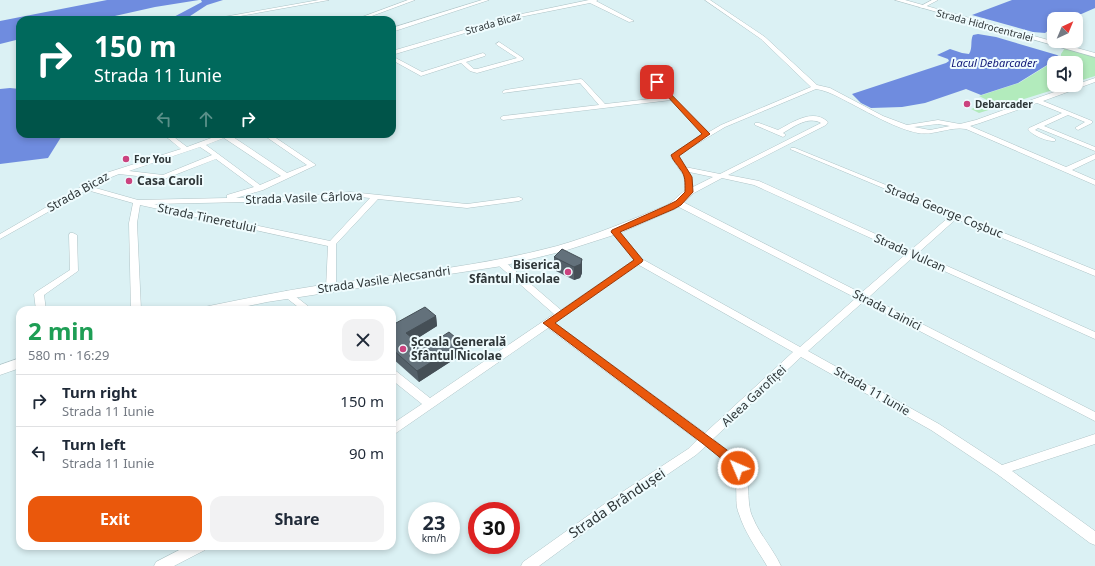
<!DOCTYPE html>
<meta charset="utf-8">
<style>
:root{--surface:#fff;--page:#f2f2f3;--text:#1f2937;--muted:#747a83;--line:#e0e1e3;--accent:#ea580c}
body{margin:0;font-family:"Noto Sans",sans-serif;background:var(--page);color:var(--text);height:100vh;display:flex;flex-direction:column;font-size:15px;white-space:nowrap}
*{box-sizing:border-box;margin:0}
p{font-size:13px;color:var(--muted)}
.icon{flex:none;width:22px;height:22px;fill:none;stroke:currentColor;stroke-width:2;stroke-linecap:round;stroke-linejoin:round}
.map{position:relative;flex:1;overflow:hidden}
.drawer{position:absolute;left:16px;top:306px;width:380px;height:244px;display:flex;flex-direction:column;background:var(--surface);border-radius:12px;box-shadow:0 2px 6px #0003}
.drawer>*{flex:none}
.top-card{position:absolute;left:16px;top:16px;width:380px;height:122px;border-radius:12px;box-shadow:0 2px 6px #0003;background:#00695c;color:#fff;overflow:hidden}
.needle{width:26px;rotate:44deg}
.controls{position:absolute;left:1047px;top:12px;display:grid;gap:8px}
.controls a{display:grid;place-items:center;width:36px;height:36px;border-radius:8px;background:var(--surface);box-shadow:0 2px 6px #0003;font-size:20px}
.speed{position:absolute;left:408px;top:502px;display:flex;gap:8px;font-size:20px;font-weight:700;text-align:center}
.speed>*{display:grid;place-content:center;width:52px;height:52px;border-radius:50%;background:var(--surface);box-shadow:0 2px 6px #0003;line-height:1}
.speed small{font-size:10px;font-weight:400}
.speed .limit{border:6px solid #d22;background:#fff;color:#111}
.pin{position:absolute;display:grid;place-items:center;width:34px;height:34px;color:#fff;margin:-17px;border-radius:8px;box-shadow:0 2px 6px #0006}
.me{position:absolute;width:44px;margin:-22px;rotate:315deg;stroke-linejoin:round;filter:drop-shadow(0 0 3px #0008)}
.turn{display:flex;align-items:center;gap:14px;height:84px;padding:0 12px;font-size:18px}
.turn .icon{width:52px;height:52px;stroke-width:2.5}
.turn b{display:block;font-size:28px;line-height:34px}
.lanes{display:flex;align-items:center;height:38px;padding:0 12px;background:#0003;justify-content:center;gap:20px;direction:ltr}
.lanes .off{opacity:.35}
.round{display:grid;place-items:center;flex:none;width:42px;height:42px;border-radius:12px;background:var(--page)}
.head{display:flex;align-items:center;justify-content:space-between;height:68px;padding:0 12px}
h1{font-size:24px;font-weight:700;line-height:30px;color:#1e9e55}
.cta{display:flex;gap:8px;margin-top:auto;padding:8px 12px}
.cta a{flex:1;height:46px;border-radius:12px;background:var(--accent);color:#fff;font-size:16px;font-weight:700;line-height:46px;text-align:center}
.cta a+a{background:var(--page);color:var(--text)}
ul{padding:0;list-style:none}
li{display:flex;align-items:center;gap:12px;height:52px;padding:0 12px;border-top:1px solid var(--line)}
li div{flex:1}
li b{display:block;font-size:15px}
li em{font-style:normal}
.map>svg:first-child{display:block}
.green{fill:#b2ebbc}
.water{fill:#6f8cdf}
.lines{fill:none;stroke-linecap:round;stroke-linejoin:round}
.minor-casing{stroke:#afc4c7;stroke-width:1}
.tertiary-casing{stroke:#afc4c7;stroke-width:1}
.minor{fill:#fff;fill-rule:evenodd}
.tertiary{fill:#fff;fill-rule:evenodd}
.wall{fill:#55616a}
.shaded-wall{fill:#454f56}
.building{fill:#63717b;stroke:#454f56}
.route{fill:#ea580c;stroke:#983908}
.poi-dot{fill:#cb437f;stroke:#effcfe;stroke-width:1.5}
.labels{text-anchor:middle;stroke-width:4;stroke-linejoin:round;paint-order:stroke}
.far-street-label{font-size:10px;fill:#2f3739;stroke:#effcfe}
.far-poi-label{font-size:10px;font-weight:bold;fill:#2f3739;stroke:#effcfe;text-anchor:start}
.far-water-label{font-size:11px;font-style:italic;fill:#0d1475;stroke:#effcfe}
.poi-label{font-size:12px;font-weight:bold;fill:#2f3739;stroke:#effcfe;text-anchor:start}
.street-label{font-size:12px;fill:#2f3739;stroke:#effcfe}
.near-street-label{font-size:14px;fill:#2f3739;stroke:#effcfe}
</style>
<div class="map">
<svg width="1095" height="566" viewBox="0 0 1095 566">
<rect width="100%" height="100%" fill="#dbf1f4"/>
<path class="green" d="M1065,48L1095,56V76L1076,82V63H1054V85H1069L979,113L971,109L991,102L979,96L1019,83L1061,57V54Z"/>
<path class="water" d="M107,0H199L155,7L97,20H20V39L0,44V21Z
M201,0H223L207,5L184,20H168L202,2Z
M1012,0H1095V8L1070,19H1054V26L1045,33L1033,32L972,15Z
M978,34L996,37L1057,55L1060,57L1018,83L981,95L966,89L925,103L902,107L871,108L861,103L852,94L946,63L949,61L948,59L937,55L950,49L962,53L969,54C973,48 970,41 973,35Z
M10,88L20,89V134H63L48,158L0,164V89Z"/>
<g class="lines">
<g class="minor-casing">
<path id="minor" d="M319,0H329L218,20H207Z
M408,0H415L361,20H354Z
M482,0H489L392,32V28Z
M589,0H598L596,1L634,21L629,22L590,3L515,18L392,55V51L512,16Z
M705,0H710L765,37L817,85L830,88L883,116L907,125L938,120L960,124L976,120L1034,99L1095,78V82L1043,101L1092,121V123L1078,130L1075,128L1085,122L1068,115L1044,126L1095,147V151L1038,128L1035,130L1055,139V141C1048,142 1031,135 1028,129L1029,128L1062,113L1037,103L980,123L970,126L1066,167L1095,154V159L1072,170L1095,180V185L966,129C950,126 934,136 918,133C897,129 871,114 852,104C840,98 829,91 816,89L725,127L680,154L679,157L685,167L720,174L821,123C808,116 795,126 783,133L786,135L783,137L755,125V123H759L778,130C793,122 813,108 828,122L826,125L728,175L759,181L911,250L950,216L790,149L791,148H795L1095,270V276L956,219L918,253L1095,332V339L913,257L869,297L1095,412V421L863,302L808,351L939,424L1002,465L1095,434V444L1012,471L1095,531V545L1090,543L997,474L931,430L801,357L713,439C730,452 747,465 748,488C749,498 748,508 753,518C760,535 773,549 781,566H767C757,549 745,533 739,514C735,505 737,496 736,487C735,468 720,457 706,446L696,455L618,508L539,566H521L523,562L610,500L688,449L697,440L548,328L396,433L392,435V424L422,404L392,380V370L396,371L430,398L554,314L498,265L497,263L498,261H504L561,310L634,260L611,232L612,230H618L642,259L800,347L856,298L675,205L674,203L675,201H681L861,293L906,254L754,185L722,178L692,194H686L684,176L671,157L675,152L704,134L671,100L503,120L500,118L503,116L599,105L580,83L503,93L502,92L505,90L581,79L583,80L605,104L668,97L654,82L657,80L709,132L721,125L811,87L761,39ZM938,124L950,126L930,130L914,127ZM689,172L713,177L693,187L692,180ZM639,265L793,352L705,433L555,323Z
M932,0H938L923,8L919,7Z
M499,42L523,58V60L477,73L470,71L461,63L421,76L392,60V56L422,72L483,53L486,55L485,56L466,62L474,69H477L517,58L497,45L496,44Z
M163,134H170L187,147L222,134H231L230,135L287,173L307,165L262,134H270L316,165L263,190L236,198L294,197L350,192L467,204L519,197L523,199L519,201L467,208L378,199L336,244V288L331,291L326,288L328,246L140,205L137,223L141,310H131L129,223L133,203L87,190L0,239V234L81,187V185H85L103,174L181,149ZM224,138L281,176L260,185L206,145ZM200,147L212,155L163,175L129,171ZM216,159L254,187L227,195V198L138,200L92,187L109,178L119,174L164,179ZM350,196L370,198L330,241L154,204L294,201Z
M70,233H73L77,235L78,271L44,295L46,310H36L34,294L36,292L70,270L69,235Z
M287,291L290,292L313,310H302L284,296L282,294L284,292Z
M187,546H207L205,550L174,566H154L156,562Z"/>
</g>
<g class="tertiary-casing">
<path id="tertiary" d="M895,0H905L1095,53V57Z
M689,189L693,190L694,192C689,199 682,205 675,209L620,233L564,251L502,266L267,302L229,310H203L205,307L209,306C248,298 288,290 328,284C404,274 482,266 557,246C595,235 631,220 667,205C675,201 681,191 689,189Z
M20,358V368L0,375V365Z"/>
</g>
<use href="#minor" class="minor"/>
<use href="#tertiary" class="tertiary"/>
</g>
<path class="wall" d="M562,249L582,273L580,278L574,280L554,270V257Z
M436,316L437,326L415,340L424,348L464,353L419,382L392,358V320L396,323Z"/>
<path class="shaded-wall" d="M582,259V273L580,278L574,280V267Z
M436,316L437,326L408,344L406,333Z
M462,343L464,353L419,382L417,371Z"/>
<path class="building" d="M562,249L582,259L581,264L574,267L554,257Z
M425,307L436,316L406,333L424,348L449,332L462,343L417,371L392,349V320L396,323Z"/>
<path class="route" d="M657,80L710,134L679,156L692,177L693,192L681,205L674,209L620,232L642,259L643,260L642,262L555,323L731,453L744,468L742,472L738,473L733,472L723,460L702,443L543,323L634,260L612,233L611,232L612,230L668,205L676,201L685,192C685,183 686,176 680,169C677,164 673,161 671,155L702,134L655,83V81Z"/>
<g class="poi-dot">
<circle cx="967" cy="104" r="4"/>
<circle cx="126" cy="159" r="4"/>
<circle cx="129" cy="181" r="4"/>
<circle cx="568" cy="272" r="4"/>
<circle cx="403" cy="349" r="4"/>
</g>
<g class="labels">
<g class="far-street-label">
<text transform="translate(493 23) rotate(-16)" y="4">Strada Bicaz</text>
<text transform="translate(985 25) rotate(15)" y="4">Strada Hidrocentralei</text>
</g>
<g class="far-poi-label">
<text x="975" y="108">Debarcader</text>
<text x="134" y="163">For You</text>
</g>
<g class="far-water-label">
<text x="994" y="67">Lacul Debarcader</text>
</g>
<g class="poi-label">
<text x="137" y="185">Casa Caroli</text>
<text x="560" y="269" text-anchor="end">Biserica<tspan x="560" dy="14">Sfântul Nicolae</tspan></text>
<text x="411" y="346">Școala Generală<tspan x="411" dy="14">Sfântul Nicolae</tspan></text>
</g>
<g class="street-label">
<text transform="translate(78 192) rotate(-29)" y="4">Strada Bicaz</text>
<text transform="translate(304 198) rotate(-2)" y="4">Strada Vasile Cârlova</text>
<text transform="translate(944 211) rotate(22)" y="4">Strada George Coșbuc</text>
<text transform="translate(207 218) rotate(12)" y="4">Strada Tineretului</text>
<text transform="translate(910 253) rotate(24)" y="4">Strada Vulcan</text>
<text transform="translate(384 280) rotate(-8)" y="4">Strada Vasile Alecsandri</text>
<text transform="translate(887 310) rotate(27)" y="4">Strada Lainici</text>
<text transform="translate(872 391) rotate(30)" y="4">Strada 11 Iunie</text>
<text transform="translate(754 396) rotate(-43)" y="4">Aleea Garofiței</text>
</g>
<g class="near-street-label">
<text transform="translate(617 503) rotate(-34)" y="5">Strada Brândușei</text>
</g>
</g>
</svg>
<div class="controls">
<a><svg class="needle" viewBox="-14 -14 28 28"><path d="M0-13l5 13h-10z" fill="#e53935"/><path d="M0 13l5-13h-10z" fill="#747a83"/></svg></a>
<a><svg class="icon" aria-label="sound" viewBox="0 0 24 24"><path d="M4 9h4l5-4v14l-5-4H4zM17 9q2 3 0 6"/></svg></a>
</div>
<div class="speed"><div>23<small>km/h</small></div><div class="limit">30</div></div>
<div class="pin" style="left:657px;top:82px;background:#d93025"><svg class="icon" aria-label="arrive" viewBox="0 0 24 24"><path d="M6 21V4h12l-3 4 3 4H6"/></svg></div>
<svg class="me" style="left:738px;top:468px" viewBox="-20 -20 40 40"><circle r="17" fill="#ea580c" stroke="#fff" stroke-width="3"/><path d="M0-11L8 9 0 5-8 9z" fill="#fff"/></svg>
<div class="top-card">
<div class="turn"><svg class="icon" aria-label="right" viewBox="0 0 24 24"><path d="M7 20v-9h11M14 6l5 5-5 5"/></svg><div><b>150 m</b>Strada 11 Iunie</div></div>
<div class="lanes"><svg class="icon off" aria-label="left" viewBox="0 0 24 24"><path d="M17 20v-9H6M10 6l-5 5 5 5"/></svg><svg class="icon off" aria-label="ahead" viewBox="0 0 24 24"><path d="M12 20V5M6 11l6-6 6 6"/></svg><svg class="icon" aria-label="right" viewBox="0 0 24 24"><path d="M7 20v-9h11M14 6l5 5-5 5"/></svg></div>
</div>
<section class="drawer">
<div class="head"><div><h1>2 min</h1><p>580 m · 16:29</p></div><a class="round"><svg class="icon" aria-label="close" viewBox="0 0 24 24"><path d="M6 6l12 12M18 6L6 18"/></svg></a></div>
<ul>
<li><svg class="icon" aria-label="right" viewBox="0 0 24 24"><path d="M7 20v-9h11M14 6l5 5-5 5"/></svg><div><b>Turn right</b><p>Strada 11 Iunie</p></div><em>150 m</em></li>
<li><svg class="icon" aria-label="left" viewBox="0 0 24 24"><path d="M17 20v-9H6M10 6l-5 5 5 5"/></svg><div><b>Turn left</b><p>Strada 11 Iunie</p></div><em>90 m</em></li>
</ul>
<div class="cta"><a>Exit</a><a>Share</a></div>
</section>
</div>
